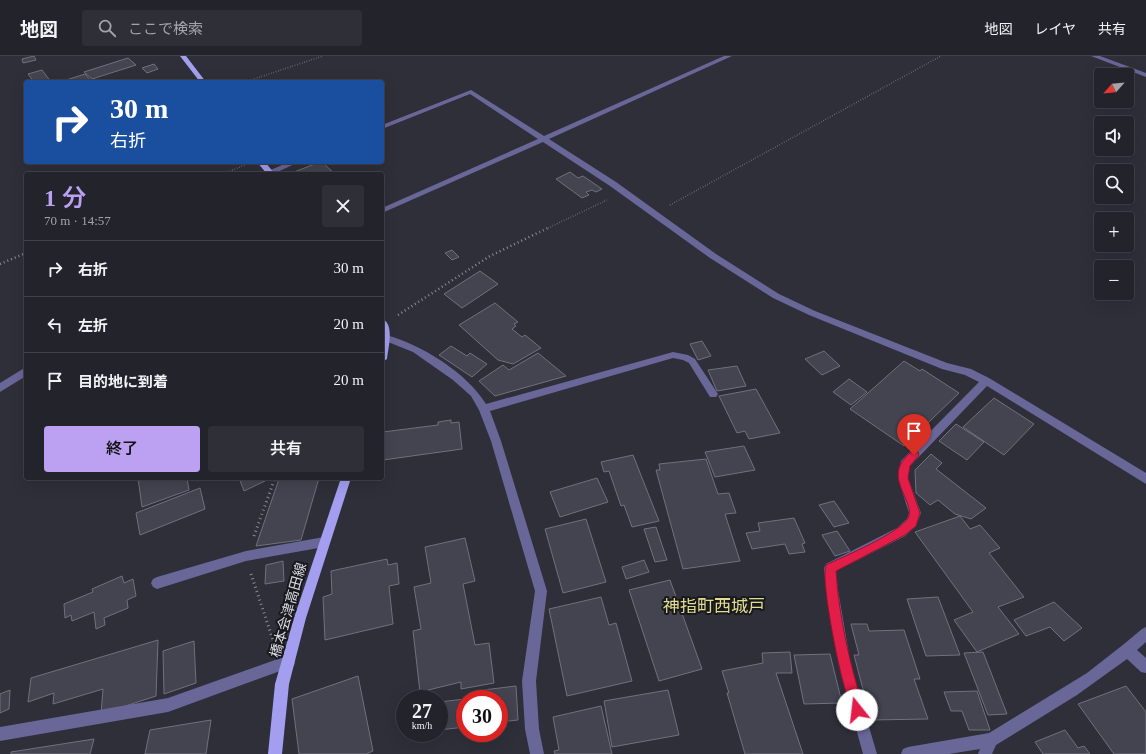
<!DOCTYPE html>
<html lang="ja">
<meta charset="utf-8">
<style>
:root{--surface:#23232c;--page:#2f2f38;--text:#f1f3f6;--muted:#a3a4a9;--line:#404048;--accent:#bca0f2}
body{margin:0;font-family:"Times New Roman","Noto Sans JP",serif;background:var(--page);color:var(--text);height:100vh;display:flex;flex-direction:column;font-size:15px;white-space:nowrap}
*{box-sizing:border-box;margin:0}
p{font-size:13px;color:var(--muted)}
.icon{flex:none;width:22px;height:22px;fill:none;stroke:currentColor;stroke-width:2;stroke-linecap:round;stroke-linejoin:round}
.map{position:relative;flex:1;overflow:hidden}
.panel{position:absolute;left:24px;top:116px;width:360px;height:308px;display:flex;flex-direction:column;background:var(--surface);border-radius:4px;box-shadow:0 4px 16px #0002,0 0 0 1px var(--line)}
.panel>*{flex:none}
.top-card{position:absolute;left:24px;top:24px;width:360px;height:84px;border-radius:4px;box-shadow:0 4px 16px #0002,0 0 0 1px var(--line);background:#1a4fa0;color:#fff;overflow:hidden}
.needle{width:26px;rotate:243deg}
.fabs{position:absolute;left:1094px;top:12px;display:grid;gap:8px}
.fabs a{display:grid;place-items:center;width:40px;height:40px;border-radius:4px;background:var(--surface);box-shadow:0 4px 16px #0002,0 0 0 1px var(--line);font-size:20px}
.speed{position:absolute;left:396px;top:634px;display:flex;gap:8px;font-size:20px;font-weight:700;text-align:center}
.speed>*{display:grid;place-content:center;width:52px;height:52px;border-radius:50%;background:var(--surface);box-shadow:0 4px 16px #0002,0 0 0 1px var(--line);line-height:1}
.speed small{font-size:10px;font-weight:400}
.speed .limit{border:6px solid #d22;background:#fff;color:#111}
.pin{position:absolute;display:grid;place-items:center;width:34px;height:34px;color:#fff;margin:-41px -17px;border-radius:50% 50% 50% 0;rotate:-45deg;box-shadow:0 0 4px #0007}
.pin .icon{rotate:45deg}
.me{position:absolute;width:44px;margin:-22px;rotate:344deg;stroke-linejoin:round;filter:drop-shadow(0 0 3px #0008)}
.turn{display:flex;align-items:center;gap:14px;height:84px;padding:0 20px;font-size:18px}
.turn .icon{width:52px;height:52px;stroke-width:2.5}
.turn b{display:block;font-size:28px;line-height:34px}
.round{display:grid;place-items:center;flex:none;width:42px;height:42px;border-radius:4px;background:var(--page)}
.summary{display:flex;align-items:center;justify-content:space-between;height:68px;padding:0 20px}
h1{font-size:24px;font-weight:600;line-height:30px;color:var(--accent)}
.button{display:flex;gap:8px;margin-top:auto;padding:8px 20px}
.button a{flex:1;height:46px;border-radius:4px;background:var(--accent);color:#111;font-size:16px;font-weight:600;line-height:46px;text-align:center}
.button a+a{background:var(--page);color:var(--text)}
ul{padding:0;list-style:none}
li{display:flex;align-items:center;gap:12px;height:56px;padding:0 20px;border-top:1px solid var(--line)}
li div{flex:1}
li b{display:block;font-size:15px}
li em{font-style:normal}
header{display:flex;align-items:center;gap:24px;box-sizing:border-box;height:56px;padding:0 20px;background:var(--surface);border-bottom:1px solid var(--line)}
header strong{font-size:19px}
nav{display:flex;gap:22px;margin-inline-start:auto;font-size:14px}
.search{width:280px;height:36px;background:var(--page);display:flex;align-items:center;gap:10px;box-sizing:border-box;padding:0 14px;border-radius:4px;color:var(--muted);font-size:15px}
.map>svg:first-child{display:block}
.building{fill:#444451;stroke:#70707e}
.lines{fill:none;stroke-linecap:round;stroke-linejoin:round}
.path-far2{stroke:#8c8c95;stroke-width:1.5;stroke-dasharray:0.5 2;stroke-linecap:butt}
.path-far1{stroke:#8c8c95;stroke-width:2.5;stroke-dasharray:1 3;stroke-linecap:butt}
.path{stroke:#8c8c95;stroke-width:3;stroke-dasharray:1 3.5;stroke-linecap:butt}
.minor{fill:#696698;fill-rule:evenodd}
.major{fill:#a39eef;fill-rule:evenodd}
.route{fill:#e11d48;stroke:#92132f}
.labels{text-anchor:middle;stroke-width:4;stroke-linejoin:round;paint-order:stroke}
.near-street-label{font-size:14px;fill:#dbdbe3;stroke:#18181d}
.near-quarter-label{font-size:17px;fill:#e2de8f;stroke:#18181d}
</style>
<header>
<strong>地図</strong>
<div class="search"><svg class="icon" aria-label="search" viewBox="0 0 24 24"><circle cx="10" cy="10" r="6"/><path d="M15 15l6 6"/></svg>ここで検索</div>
<nav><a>地図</a><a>レイヤ</a><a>共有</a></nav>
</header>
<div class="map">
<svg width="1146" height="698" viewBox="0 0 1146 698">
<rect width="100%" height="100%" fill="#2f2f3a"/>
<path class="building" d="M34,0L36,4L23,7L22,3Z
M128,2L136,9L92,23L84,16Z
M154,8L158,13L147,17L142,12Z
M42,14L51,26H34L28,18Z
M85,18L90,24L83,26H60Z
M320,106H322L335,118H295L294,116Z
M570,116L578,122L583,120L602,133L596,136L592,134L586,136L589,139L582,142L556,123Z
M452,194L459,201L452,204L445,197Z
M480,215L498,228L462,252L444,238Z
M495,247L518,266L514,268L516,270L512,273L522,281L525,279L541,292L513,308L498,304L459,269Z
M702,285L711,300L698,304L690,288Z
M451,290L467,300L470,297L487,308L472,321L439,299Z
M824,295L840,310L822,319L805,303Z
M538,297L566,320L495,340L479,325L503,309L509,314Z
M904,305L920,315L922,313L959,337L904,390L850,353Z
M737,310L746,330L717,335L708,314Z
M849,323L867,336L851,349L833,336Z
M756,333L780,377L749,383L745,375L737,377L719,340Z
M994,342L1034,368L1004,399L963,371Z
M451,364V367L459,366L462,393L383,404V376L438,369V366Z
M956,368L984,386L967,404L939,385Z
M744,390L755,414L715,421L705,396Z
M931,398L942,407L936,413L986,452L971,463L955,458L938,444L930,449L916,437L915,414Z
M633,399L659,465L632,471L624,449L621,450L609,415L604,416L601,406Z
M706,403L718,438L729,437L736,457L725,458L740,505L683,513L656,414H660L659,408Z
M138,422H187L189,434L142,451Z
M239,422H263L265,425L244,435Z
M290,422H319L301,484L256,490L279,423Z
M597,422L608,446L560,461L550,436Z
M200,432L205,453L140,479L136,457Z
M834,445L849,467L834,471L819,449Z
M960,460L970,473L980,469L1000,492L989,497L1024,541L998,551L1019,578L977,596L954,564L973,556L915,476Z
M794,462L805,487L802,488L805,496L789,498L785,488L752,493L746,477L760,475L758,467Z
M586,463L606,526L563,537L545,473Z
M656,471L667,504L655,506L644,473Z
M837,475L850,495L835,500L822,479Z
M465,482L475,525L463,528L475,589L489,587L494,627L461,633V626L420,636L413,575L421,573L414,531L431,527L425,491Z
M387,503L388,509L397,507L399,528L389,530L393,568L325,584L323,541L332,538L331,515Z
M644,504L649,516L626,523L622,511Z
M283,505L284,525L265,528L266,509Z
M122,520L124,527L133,523L136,540L127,544L128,552L104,562L105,569L96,573L94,556L72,565L71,559L65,562L64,548L93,536L92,533Z
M670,524L702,613L659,625L629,534Z
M601,541L609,569L616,567L632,625L567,640L549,553Z
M938,541L960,599L926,600L907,543Z
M1054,546L1082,572L1064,585L1050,571L1026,580L1014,564Z
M851,568H867L869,575L904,574L920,623H914L928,663L871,664L854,599H859Z
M158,584L156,640L101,658L103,633L53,648L54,637L28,646L31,622Z
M194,585L196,627L164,638L163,595Z
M790,596L792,617H776L803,698H745L727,637H729L722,615L763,607L762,597Z
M983,596L1007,658L988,659L964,597Z
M830,598L842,647L804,648L794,599Z
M358,620L373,695L366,698H299L292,643Z
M516,630L518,664L499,666V643H475V635Z
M1126,630L1146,656V698H1114L1078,648Z
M10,634L9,653L0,657V638Z
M668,634L679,679L612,691L604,645Z
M977,635L990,674H969L962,655H951L944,636Z
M465,643V671L439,674V646Z
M601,650L612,698H555L554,695L559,694L553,661Z
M211,664L206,698H145L150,674Z
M1065,674L1078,692L1084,690L1090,698H1043L1035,686Z
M94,683L90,698H11V696Z"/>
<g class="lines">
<path class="path-far2" d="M245,26L323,0
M223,118L245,109
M670,149L941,0
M548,172L607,144"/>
<path class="path-far1" d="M0,208L26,197
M398,259L490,200L550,171"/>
<path class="path" d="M254,480L275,422
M251,518L273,584"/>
<path class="minor" d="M724,0H732L549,83L616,126L716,198L779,238L815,255L947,307L971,313L989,322L1146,417V428L987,330L910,410L908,422L921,457L916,470L905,480L836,515L838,534L851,610L877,698H863L839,610L826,534L824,512L826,508L897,472L907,463L909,457L898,422L901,405L979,326L965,319L942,313L809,259L773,242L710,202L610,130L543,86L382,157V152L538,83L470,38L382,73V69L471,34L544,80Z
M1091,0H1100L1146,17V21Z
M289,106H299L273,118H267L266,116Z
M386,279C422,289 466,316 486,348L673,296L688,299L695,303L718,338L716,341H710L689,307L683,304L673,302L490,355L501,385L547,535L536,625L539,673L544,698H530L525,673L522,625L535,535L491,385L479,354L471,340L453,324L413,296L383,284V280Z
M26,311V320L0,336V327Z
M324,481L328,482L330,486L328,490L324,491L246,505L157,533L153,531L151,527L153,523L157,521L246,495Z
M1146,571V586L1137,594L1146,602V617L1141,616L1127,603L1077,639L996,689L992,698H978L980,693L949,698H901L903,693L908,691L989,677L1087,617L1124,588L1142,573Z
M289,599L294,600L295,605L294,610L168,656L0,685V671L168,642Z"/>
<path class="major" d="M180,0H186L206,26H200Z
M257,106H265L275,118H267Z
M382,263C395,267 388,293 387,303L382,306Z
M341,422H351L306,562L289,628L282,698H268L275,628L294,562Z"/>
</g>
<path class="route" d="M914,395L918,396L919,399L910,410L908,422L920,457L916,470L905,479L836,515C839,562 850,608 864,654L862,658L857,660L853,658L851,654C847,639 842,624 839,609C835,592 821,522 826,509C843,501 901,476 908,462C916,447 885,423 905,402C908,399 910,396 914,395Z"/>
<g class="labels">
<g class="near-street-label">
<text transform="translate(288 554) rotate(-74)" y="5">橋本会津高田線</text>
</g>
<g class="near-quarter-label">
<text x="714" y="556">神指町西城戸</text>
</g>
</g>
</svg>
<div class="fabs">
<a><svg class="needle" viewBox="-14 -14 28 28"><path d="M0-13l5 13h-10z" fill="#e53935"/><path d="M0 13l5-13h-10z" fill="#a3a4a9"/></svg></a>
<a><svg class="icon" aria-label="sound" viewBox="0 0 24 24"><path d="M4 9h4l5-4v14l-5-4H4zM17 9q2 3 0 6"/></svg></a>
<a><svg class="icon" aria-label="search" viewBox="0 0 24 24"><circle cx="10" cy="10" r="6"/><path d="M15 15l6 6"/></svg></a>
<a>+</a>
<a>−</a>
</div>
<div class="speed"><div>27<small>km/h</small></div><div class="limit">30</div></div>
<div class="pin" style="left:914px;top:399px;background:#d93025"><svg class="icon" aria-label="arrive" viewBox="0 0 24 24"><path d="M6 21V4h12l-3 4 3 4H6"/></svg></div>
<svg class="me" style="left:857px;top:654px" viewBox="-20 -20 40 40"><circle r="19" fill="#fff"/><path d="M0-13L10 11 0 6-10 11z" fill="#e11d48"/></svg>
<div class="top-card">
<div class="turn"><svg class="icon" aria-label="right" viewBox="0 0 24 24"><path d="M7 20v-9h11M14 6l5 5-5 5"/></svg><div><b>30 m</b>右折</div></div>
</div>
<section class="panel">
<div class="summary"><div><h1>1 分</h1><p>70 m · 14:57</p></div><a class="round"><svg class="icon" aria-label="close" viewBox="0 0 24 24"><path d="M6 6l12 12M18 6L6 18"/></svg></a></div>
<ul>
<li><svg class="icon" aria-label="right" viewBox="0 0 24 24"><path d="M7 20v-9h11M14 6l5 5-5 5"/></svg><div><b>右折</b></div><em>30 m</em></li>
<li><svg class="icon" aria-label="left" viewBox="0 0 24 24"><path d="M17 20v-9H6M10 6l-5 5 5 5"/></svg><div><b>左折</b></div><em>20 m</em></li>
<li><svg class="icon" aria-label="arrive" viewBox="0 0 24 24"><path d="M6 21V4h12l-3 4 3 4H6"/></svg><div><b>目的地に到着</b></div><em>20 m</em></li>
</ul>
<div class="button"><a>終了</a><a>共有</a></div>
</section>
</div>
